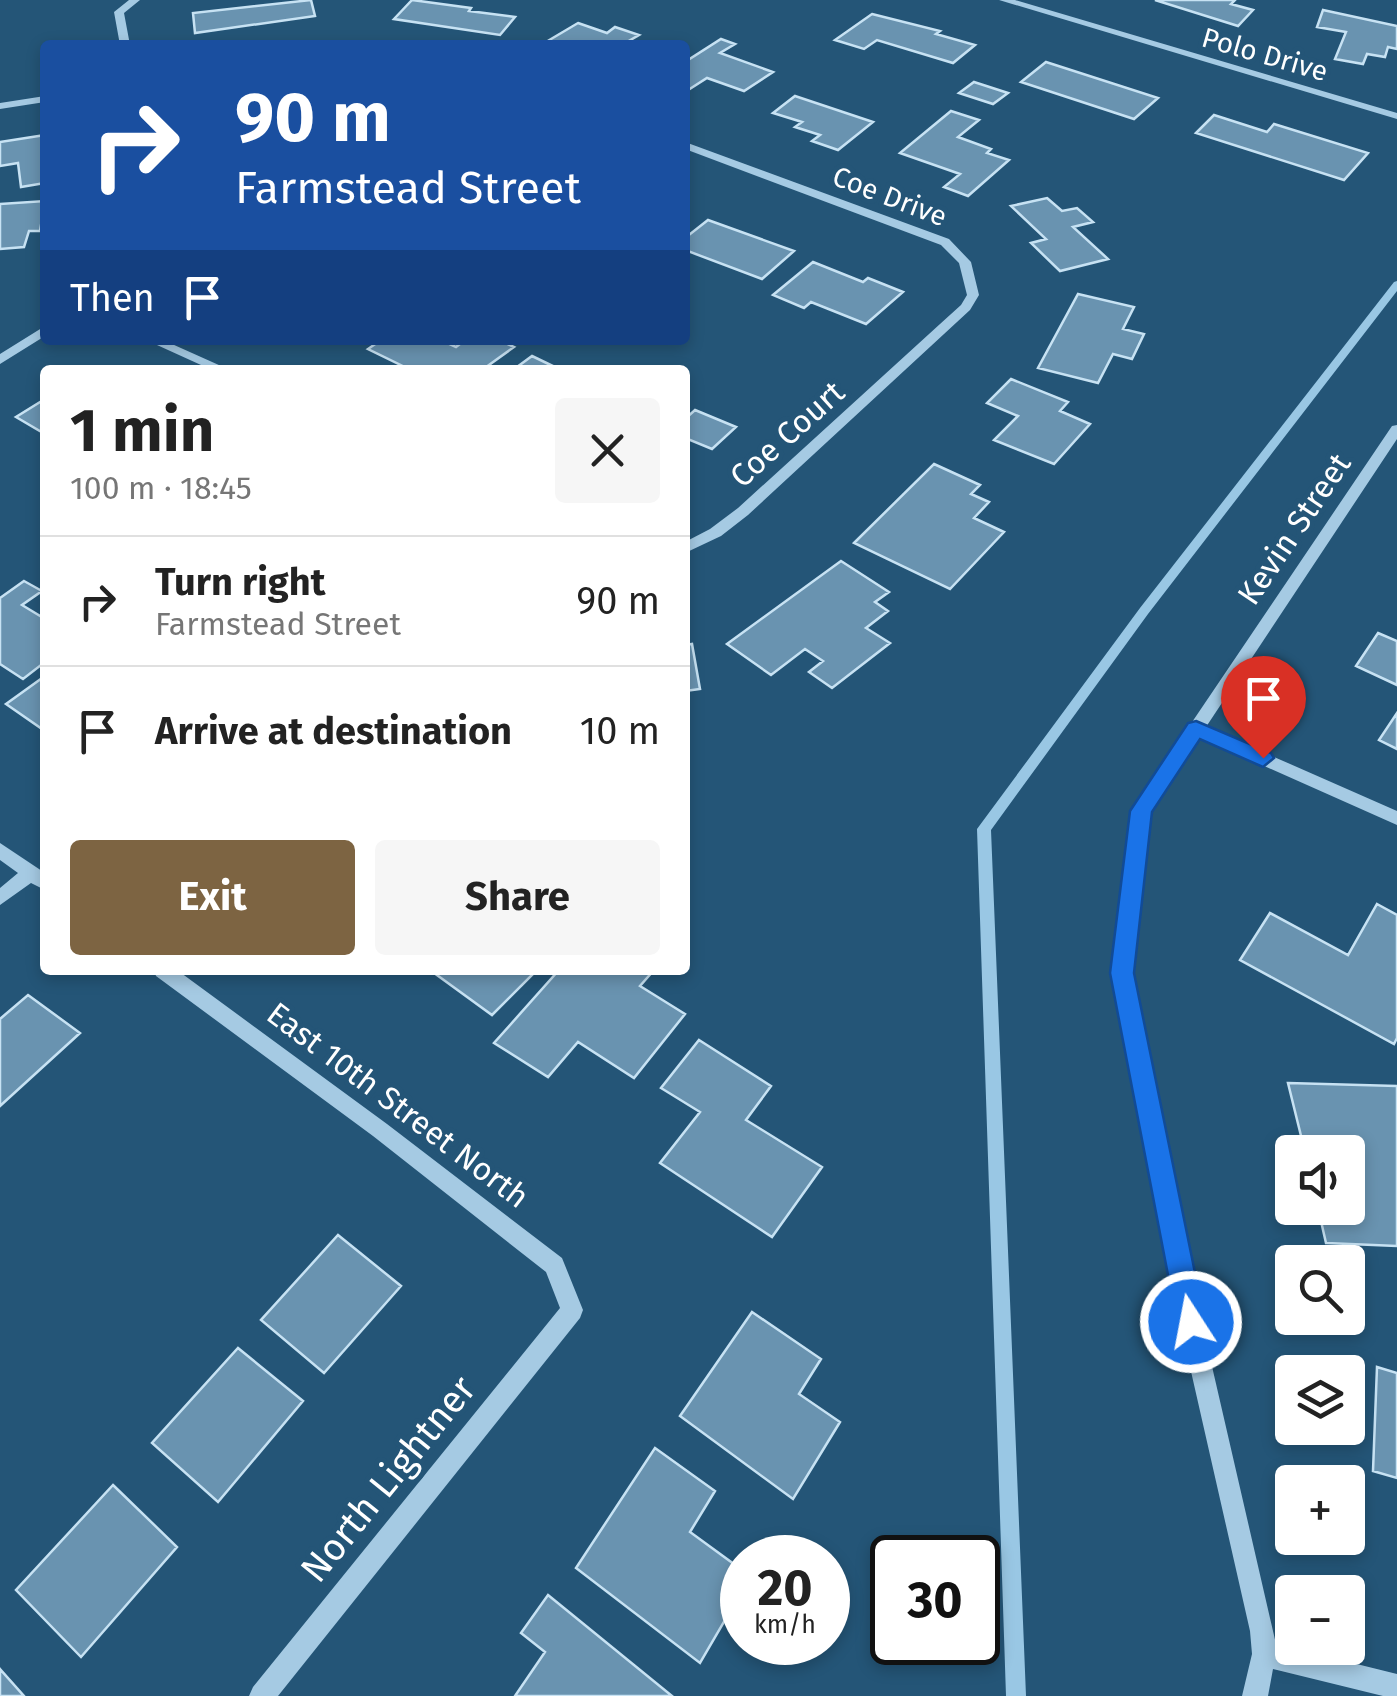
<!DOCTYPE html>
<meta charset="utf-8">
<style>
:root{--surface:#fff;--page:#f6f6f6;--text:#222;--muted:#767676;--line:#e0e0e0;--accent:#7d6442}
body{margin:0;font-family:"Fira Sans",sans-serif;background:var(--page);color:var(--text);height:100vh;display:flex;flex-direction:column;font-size:38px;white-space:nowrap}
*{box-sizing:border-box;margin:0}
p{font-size:32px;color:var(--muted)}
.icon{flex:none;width:55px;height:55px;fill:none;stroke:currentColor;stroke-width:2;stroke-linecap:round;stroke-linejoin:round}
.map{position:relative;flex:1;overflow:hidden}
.drawer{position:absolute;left:40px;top:365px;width:650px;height:610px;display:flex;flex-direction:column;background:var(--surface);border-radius:10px;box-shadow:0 5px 15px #0003}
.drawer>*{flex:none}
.guide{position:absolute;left:40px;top:40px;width:650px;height:305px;border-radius:10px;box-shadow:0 5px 15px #0003;background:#1a4fa0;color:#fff;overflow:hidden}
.buttons{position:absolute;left:1275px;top:1135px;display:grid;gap:20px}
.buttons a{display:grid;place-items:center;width:90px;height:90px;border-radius:10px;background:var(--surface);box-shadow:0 5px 15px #0003;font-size:50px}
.speed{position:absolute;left:720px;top:1535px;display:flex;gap:20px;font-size:50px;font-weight:700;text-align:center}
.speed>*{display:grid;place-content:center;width:130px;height:130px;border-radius:50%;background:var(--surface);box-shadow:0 5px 15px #0003;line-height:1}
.speed small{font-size:25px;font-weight:400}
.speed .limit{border:5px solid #111;border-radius:15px;background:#fff;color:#111}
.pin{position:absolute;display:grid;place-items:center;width:85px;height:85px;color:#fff;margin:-102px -42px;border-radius:50% 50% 50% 0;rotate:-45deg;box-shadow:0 0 10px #0007}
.pin .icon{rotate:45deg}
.me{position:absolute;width:110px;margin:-55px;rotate:349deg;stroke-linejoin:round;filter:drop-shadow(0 0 8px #0008)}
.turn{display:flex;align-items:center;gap:35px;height:210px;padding:0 30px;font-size:45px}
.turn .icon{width:130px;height:130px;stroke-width:2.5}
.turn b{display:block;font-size:70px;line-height:85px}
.then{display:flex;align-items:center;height:95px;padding:0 30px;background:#0003;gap:20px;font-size:38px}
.round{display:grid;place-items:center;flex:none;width:105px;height:105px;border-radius:10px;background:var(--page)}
.headline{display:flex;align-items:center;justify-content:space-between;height:170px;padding:0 30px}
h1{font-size:60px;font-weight:700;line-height:75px}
.cta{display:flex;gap:20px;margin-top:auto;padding:20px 30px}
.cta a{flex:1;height:115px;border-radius:10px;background:var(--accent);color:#fff;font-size:40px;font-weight:700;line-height:115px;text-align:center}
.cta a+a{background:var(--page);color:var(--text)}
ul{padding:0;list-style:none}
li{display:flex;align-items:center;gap:30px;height:130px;padding:0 30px;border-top:2px solid var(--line)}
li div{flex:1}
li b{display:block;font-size:38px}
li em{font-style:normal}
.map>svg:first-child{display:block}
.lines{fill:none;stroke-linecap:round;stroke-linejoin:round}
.stream{fill:#99c7e4;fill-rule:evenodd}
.building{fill:#6993b0;stroke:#c7e2f3;stroke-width:2.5}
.minor{fill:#a5cae3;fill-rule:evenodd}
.route{fill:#1a73e8;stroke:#114b97;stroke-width:2.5}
.labels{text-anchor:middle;stroke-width:10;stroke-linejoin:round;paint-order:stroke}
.far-street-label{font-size:28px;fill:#fff;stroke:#245577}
.street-label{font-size:32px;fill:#fff;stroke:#245577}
.near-street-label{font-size:38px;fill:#fff;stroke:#245577}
</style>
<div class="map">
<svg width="1397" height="1696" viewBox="0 0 1397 1696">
<rect width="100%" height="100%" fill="#245577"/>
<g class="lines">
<path class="stream" d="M1397,281V291L1148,614L991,830L1026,1696H1006L977,829L1140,608L1394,282Z"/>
</g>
<path class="building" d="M311,0L315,16L195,33L193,13Z
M412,0L471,8L469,11L515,17L500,35L394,19Z
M1155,0H1235L1231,4L1253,10L1238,26Z
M1323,10L1397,26V49L1388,47L1385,57L1367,54L1363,64L1335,59L1346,32L1317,27Z
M872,14L940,31L936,34L975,45L953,63L877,40L864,49L835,40Z
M578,23L607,33L615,27L639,35L627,42L635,45H541Z
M721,39L735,44L720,53L773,72L744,91L707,78L685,92V62Z
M1046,62L1158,98L1134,119L1021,82Z
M974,82L1008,93L993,104L959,93Z
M795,96L873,122L838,150L812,141L820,135L795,127L802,122L773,113Z
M951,111L979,120L958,137L991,149L987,153L1009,160L968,196L944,187L960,174L900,153Z
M1214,115L1267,132L1274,124L1368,153L1344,180L1196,133Z
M45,135V183L21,187L18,163L0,166V142Z
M1047,198L1062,211L1077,208L1093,222L1073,227L1108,259L1060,271L1031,243L1046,239L1011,206Z
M45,201L40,231H29L24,247L0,249V204Z
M708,220L794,251L762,279L685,250V238Z
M813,262L863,282L868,278L903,292L866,324L811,302L804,308L773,295Z
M1078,294L1134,307L1123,329L1144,334L1132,359L1113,354L1098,383L1038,368Z
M381,340H441L456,347L465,340H499L514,347L482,370H411L368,349Z
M532,356L559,369L513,370Z
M1011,379L1068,402L1060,411L1090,424L1054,464L994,440L1018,416L987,403Z
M45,399V434L16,417Z
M695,410L736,427L712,449L685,438V419Z
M934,464L980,485L971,494L989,502L974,518L1004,532L950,589L854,543Z
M841,561L889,592L875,602L888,611L866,628L890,643L832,688L809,672L823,661L805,649L771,675L727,644Z
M24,581L42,591L22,605L45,619V662L23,679L0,664V598Z
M1378,633L1397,641V685L1356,666Z
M692,644L700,689L685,691V645Z
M45,676V731L6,704Z
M1397,713V749L1379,740Z
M1377,904L1397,915V1038L1394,1044L1240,960L1270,913L1348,955Z
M430,970H537L492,1015Z
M559,970H654L640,986L685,1014L634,1078L578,1042L548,1077L494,1043Z
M28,995L80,1033L0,1106V1019Z
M699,1040L771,1086L746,1120L822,1167L772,1237L660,1163L700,1112L661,1088Z
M1288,1083L1397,1086V1246L1326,1243L1318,1208H1348V1152H1305Z
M338,1235L401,1286L324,1373L261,1320Z
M752,1312L821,1359L799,1394L840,1422L793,1499L680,1416Z
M238,1348L303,1401L218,1502L152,1443Z
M1377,1367L1397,1373V1478L1373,1471Z
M655,1448L715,1491L690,1532L742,1570V1591L700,1663L576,1568Z
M113,1485L177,1547L81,1657L16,1590Z
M548,1595L672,1696H515L545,1652L521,1633Z
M0,1669L24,1696H0Z"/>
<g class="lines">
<path class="minor" d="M129,0H140L124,13L130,45H120L114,12Z
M999,0H1015L1397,113V119Z
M45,96V102L0,109V103Z
M685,142L949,239L971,262L979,295L970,310L748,515L721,536L685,553V542L710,529L738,508L940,324L961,305L967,295L959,263L941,245L685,149Z
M45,326V336L0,364V354Z
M146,340H163L230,370H212Z
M1397,425V439L1206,727L1397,811V825L1199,737L1149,812L1131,973L1202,1323L1276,1644L1397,1674V1696H1383L1273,1669L1268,1696H1242L1252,1654L1250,1631L1180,1323L1113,973L1132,811L1392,426Z
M0,843L45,873V890L31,883L0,905V888L18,873L0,860Z
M154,970H177L387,1124L562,1258L583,1310L580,1318L278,1696H249L253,1687L560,1308L546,1272L373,1136L156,976Z"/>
</g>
<path class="route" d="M1196,721L1271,753L1274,758L1263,767L1200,739L1152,812L1134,973L1205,1322L1201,1332L1191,1337L1181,1332L1177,1322L1110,973L1130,811L1188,723Z"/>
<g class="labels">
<g class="far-street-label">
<text transform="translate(1265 54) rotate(16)" y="10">Polo Drive</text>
<text transform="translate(890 196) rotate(21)" y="10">Coe Drive</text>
</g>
<g class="street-label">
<text transform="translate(787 434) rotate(-42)" y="11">Coe Court</text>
<text transform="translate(1294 529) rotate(-56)" y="11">Kevin Street</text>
<text transform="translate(398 1105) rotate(37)" y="11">East 10th Street North</text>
</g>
<g class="near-street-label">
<text transform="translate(388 1479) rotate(-51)" y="13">North Lightner</text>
</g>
</g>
</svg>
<div class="buttons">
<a><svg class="icon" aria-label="sound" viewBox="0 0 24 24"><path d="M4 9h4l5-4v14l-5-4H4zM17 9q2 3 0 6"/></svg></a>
<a><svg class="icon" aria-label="search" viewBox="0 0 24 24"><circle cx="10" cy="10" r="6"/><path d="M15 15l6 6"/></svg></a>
<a><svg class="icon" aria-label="layers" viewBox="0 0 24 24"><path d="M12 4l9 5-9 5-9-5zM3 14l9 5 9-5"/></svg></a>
<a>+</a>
<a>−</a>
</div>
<div class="speed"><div>20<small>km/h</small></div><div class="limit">30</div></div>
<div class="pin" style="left:1263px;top:758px;background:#d93025"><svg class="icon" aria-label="arrive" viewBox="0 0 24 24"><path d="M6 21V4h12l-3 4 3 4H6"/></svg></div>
<svg class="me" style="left:1191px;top:1322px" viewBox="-20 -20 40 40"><circle r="17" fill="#1a73e8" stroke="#fff" stroke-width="3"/><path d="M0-11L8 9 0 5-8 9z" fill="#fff"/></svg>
<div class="guide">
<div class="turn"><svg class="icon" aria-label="right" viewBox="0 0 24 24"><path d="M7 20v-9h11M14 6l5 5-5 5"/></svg><div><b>90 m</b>Farmstead Street</div></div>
<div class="then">Then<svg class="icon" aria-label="arrive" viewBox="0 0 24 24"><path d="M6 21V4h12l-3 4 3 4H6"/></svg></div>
</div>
<section class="drawer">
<div class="headline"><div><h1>1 min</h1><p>100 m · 18:45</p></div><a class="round"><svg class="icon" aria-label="close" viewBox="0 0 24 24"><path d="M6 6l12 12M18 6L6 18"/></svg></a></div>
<ul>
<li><svg class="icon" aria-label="right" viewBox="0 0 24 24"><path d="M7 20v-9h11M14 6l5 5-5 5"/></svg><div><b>Turn right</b><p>Farmstead Street</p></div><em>90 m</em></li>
<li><svg class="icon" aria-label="arrive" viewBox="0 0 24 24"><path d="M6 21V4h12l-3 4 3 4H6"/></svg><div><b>Arrive at destination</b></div><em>10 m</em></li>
</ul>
<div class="cta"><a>Exit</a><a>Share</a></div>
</section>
</div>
